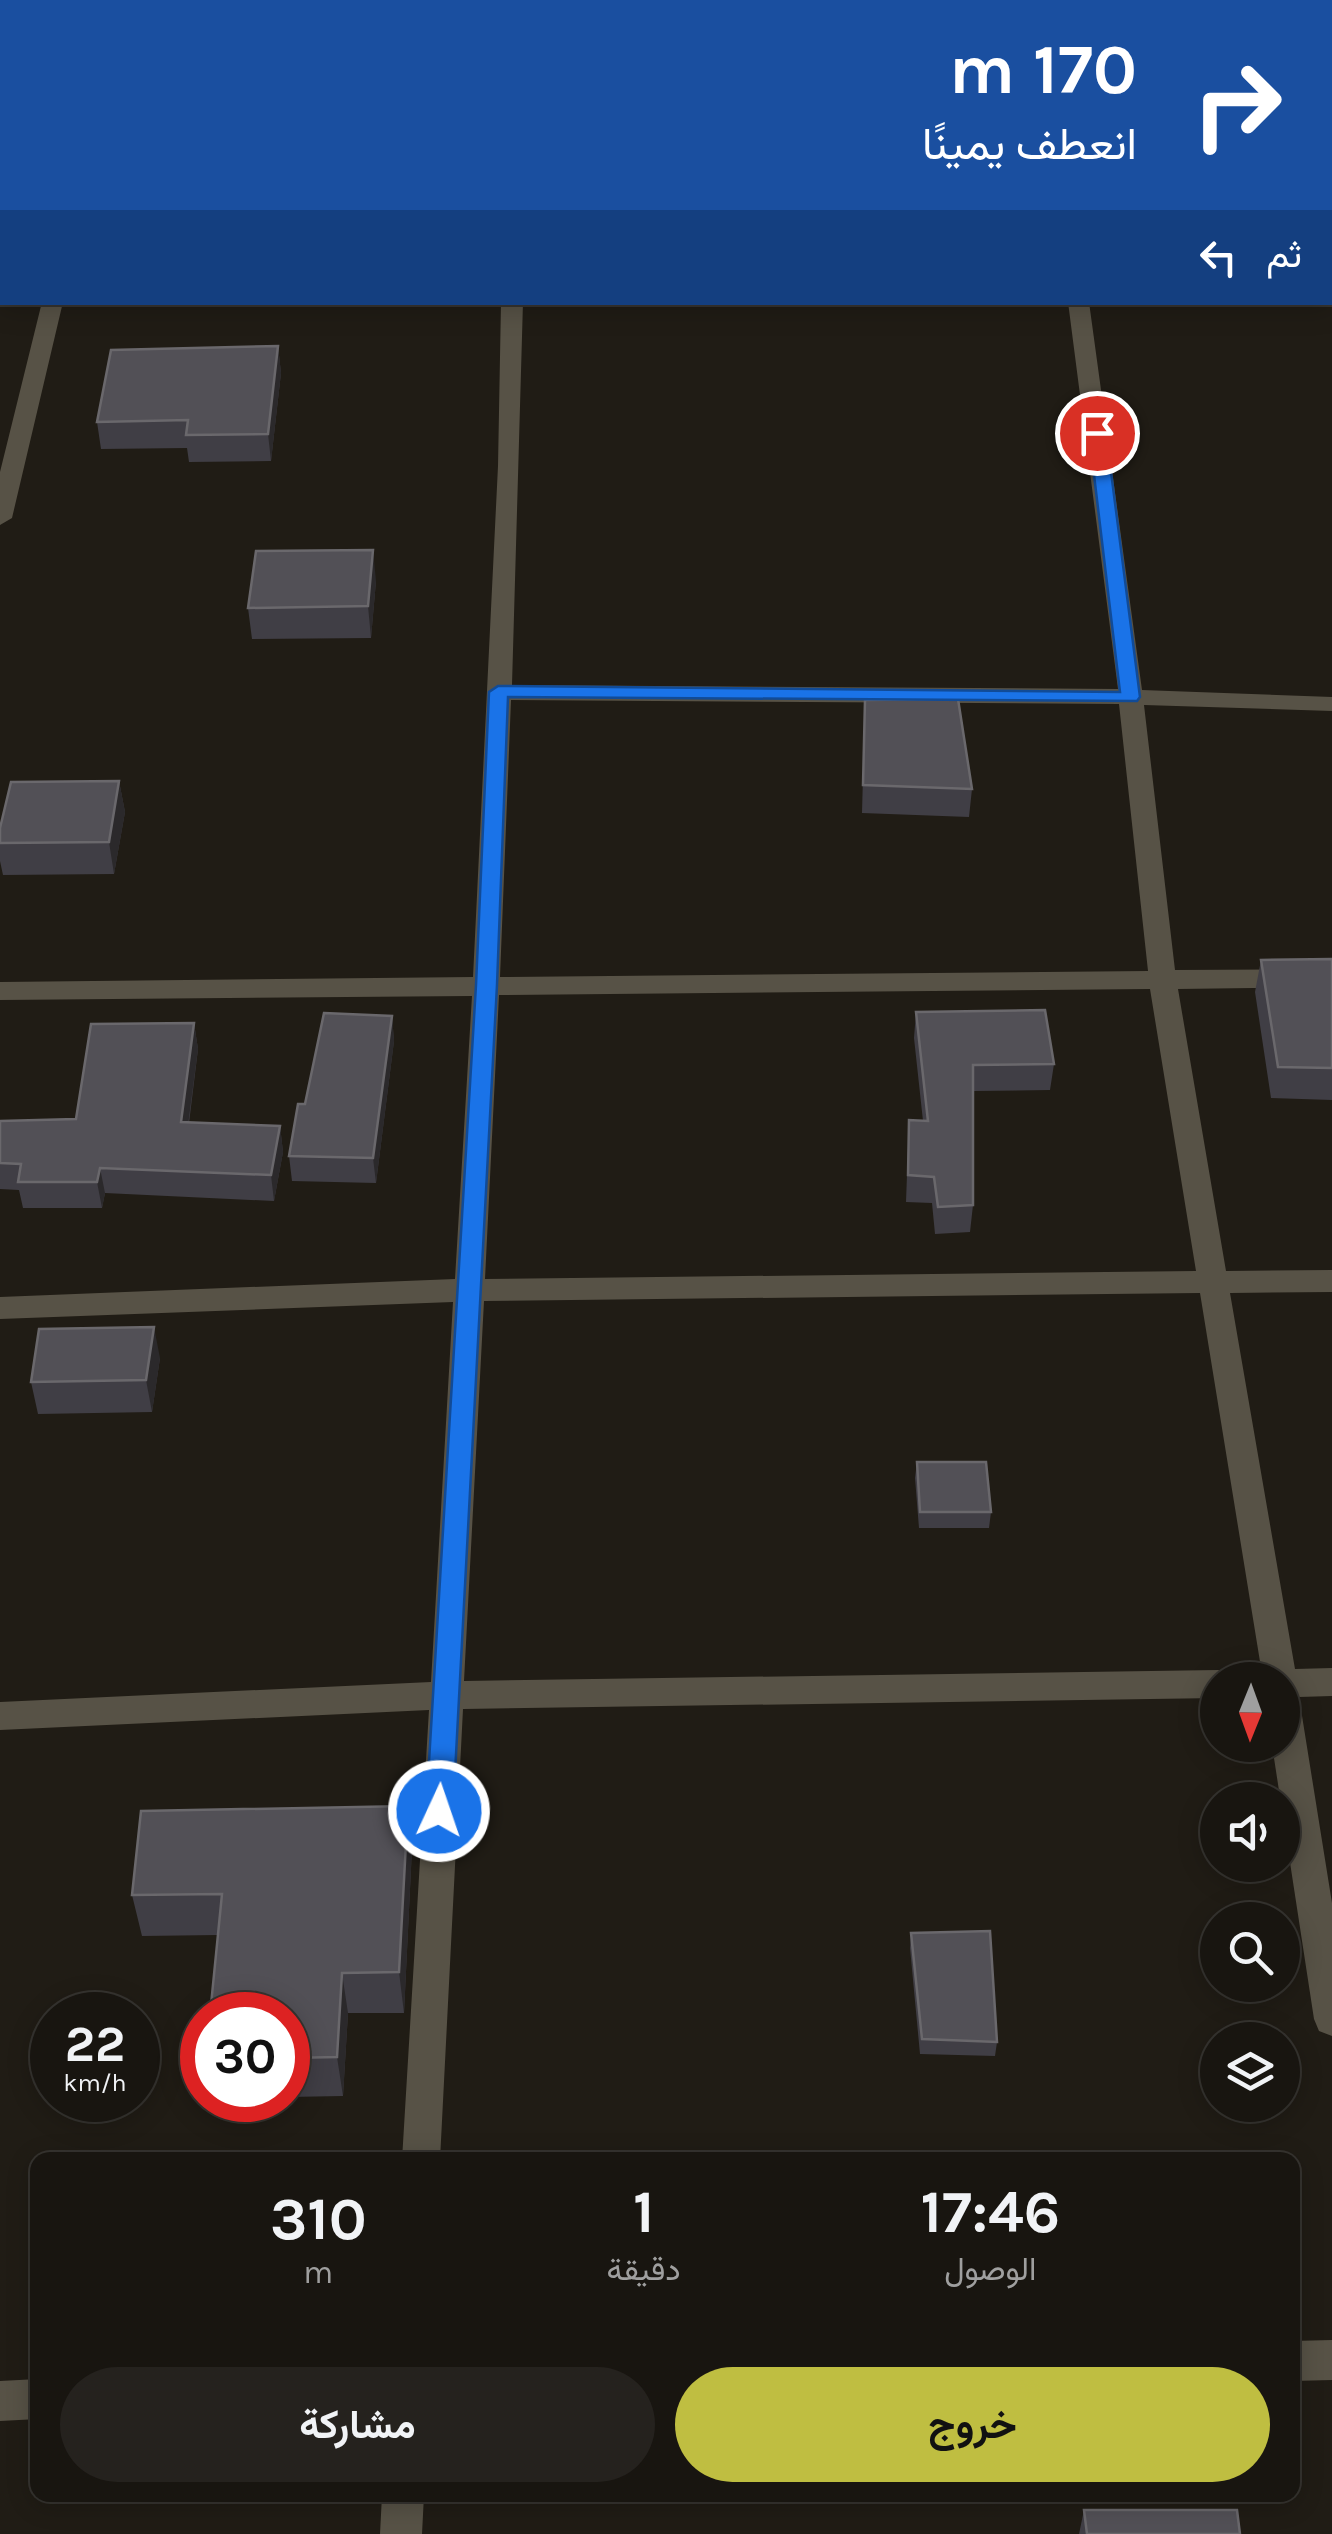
<!DOCTYPE html>
<html lang="ar">
<meta charset="utf-8">
<style>
:root{--surface:#181510;--page:#25221e;--text:#f1f3f6;--muted:#9f9f9f;--line:#363430;--accent:#bfbe41}
body{margin:0;font-family:Karla,Vazirmatn,sans-serif;background:var(--page);color:var(--text);direction:rtl;height:100vh;display:flex;flex-direction:column;font-size:38px;white-space:nowrap}
*{box-sizing:border-box;margin:0}
p{font-size:32px;color:var(--muted)}
.icon{flex:none;width:55px;height:55px;fill:none;stroke:currentColor;stroke-width:2;stroke-linecap:round;stroke-linejoin:round}
.map{position:relative;flex:1;overflow:hidden;direction:ltr}
.details{position:absolute;left:30px;top:2152px;width:1270px;height:350px;display:flex;flex-direction:column;background:var(--surface);border-radius:20px;box-shadow:0 5px 25px #0003,0 0 0 2px var(--line);direction:rtl}
.details>*{flex:none}
.top-card{position:absolute;left:0px;top:0px;width:1332px;height:305px;box-shadow:0 5px 25px #0003,0 0 0 2px var(--line);direction:rtl;background:#1a4fa0;color:#fff;overflow:hidden}
.needle{width:65px;rotate:181deg}
.controls{position:absolute;left:1200px;top:1662px;display:grid;gap:20px}
.controls a{display:grid;place-items:center;width:100px;height:100px;border-radius:50%;background:var(--surface);box-shadow:0 5px 25px #0003,0 0 0 2px var(--line);font-size:50px}
.speed{position:absolute;left:30px;top:1992px;display:flex;gap:20px;font-size:50px;font-weight:700;text-align:center}
.speed>*{display:grid;place-content:center;width:130px;height:130px;border-radius:50%;background:var(--surface);box-shadow:0 5px 25px #0003,0 0 0 2px var(--line);line-height:1}
.speed small{font-size:25px;font-weight:400}
.speed .limit{border:15px solid #d22;background:#fff;color:#111}
.pin{position:absolute;display:grid;place-items:center;width:85px;height:85px;color:#fff;margin:-42px;border:5px solid #fff;border-radius:50%;box-shadow:0 2px 10px #0007}
.me{position:absolute;width:110px;margin:-55px;rotate:3deg;stroke-linejoin:round;filter:drop-shadow(0 0 8px #0008)}
.turn{display:flex;align-items:center;gap:35px;height:210px;padding:0 30px;font-size:45px}
.turn .icon{width:130px;height:130px;stroke-width:2.5}
.turn b{display:block;font-size:70px;line-height:85px}
.then{display:flex;align-items:center;height:95px;padding:0 30px;background:#0003;gap:20px;font-size:38px}
.eta{display:flex;justify-content:space-evenly;align-items:center;height:170px;text-align:center}
.eta b{font-size:60px;font-weight:700;line-height:70px}
.button{display:flex;gap:20px;margin-top:auto;padding:20px 30px}
.button a{flex:1;height:115px;border-radius:60px;background:var(--accent);color:#111;font-size:40px;font-weight:700;line-height:115px;text-align:center}
.button a+a{background:var(--page);color:var(--text)}
.map>svg:first-child{display:block}
.lines{fill:none;stroke-linecap:round;stroke-linejoin:round}
.minor{fill:#575246;fill-rule:evenodd}
.highway{fill:#aa9b7f;fill-rule:evenodd}
.wall{fill:#403e45}
.shaded-wall{fill:#2b292b}
.building{fill:#525056;stroke:#6a686c;stroke-width:2.5}
.route{fill:#1a73e8;stroke:#114b97;stroke-width:2.5}
</style>
<div class="map">
<svg width="1332" height="2534" viewBox="0 0 1332 2534">
<rect width="100%" height="100%" fill="#201c15"/>
<g class="lines">
<path class="minor" d="M0,275H2V287H0Z
M42,302H63L12,518L0,525V472Z
M501,302H523L512,685L1118,689L1068,302H1089L1142,690L1332,697V711L1144,705L1175,970L1332,969V987L1178,989L1226,1271L1332,1270V1292L1230,1293L1295,1669L1332,1668V1696L1299,1697L1332,1903V2036L1319,2031L1314,2019L1272,1745H1282V1680H1263L1200,1293L484,1301L464,1681L1218,1670L1230,1674L1233,1680H1218V1698L463,1709L440,2160H402L429,1710L0,1730V1702L431,1682L453,1302L0,1319V1297L455,1279L472,996L0,1000V982L473,977L498,466ZM511,700L1119,704L1148,971L500,977ZM1150,989L1196,1271L485,1279L499,995Z
M1332,2340V2380L1292,2381V2341Z
M38,2379V2419L0,2421V2381Z
M382,2495H424L422,2534H380Z"/>
<path class="highway" d="M1330,187H1332V199H1330Z
M0,197H2V209H0Z
M1330,214H1332V226H1330Z
M0,226H2V238H0Z"/>
</g>
<path class="wall" d="M278,346L281,373L271,461L189,462L187,448L101,449L97,422Z
M376,581L371,638L252,639L248,608Z
M865,700L972,789L969,817L862,813Z
M119,781L125,812L114,874L3,875L0,861V828Z
M1332,959V1100L1271,1098L1255,992L1261,960Z
M916,1012L1054,1064L1050,1090L973,1091V1205L970,1232L935,1234L932,1203L906,1202L909,1120L923,1121L914,1038Z
M392,1016L394,1041L376,1183L292,1181L289,1156L305,1104Z
M194,1023L198,1049L189,1123L280,1126L283,1152L274,1201L105,1193L102,1208H23L19,1190L0,1189V1121L76,1119Z
M160,1358L152,1412L38,1414L31,1382Z
M917,1462L991,1512L989,1528H919L915,1478Z
M412,1848L404,2013H348L343,2096L288,2097V2015L218,1935L142,1936L132,1895Z
M911,1933L997,2042L995,2056L920,2054L910,1948Z
M1084,2510L1240,2534H1079Z"/>
<path class="shaded-wall" d="M278,346L281,373L271,461L268,434Z
M373,550L376,581L371,638L368,606Z
M119,781L125,812L114,874L109,842Z
M392,1016L394,1041L376,1183L373,1158Z
M194,1023L198,1049L185,1148L181,1122Z
M280,1126L283,1152L274,1201L271,1175Z
M100,1168L105,1193L102,1208L97,1182Z
M154,1327L160,1358L152,1412L146,1380Z
M408,1806L412,1848L404,2013L399,1972Z
M342,1973L348,2013L343,2096L337,2057Z"/>
<path class="building" d="M278,346L268,434L186,435L188,420L97,422L111,350Z
M373,550L368,606L248,608L256,551Z
M958,699L972,789L863,785L865,700Z
M119,781L109,842L0,843V828L11,782Z
M1332,959V1068L1278,1067L1261,960Z
M1045,1010L1054,1064L973,1065V1205L938,1207L934,1177L908,1175L909,1120L928,1121L916,1012Z
M324,1013L392,1016L373,1158L289,1156L298,1104H305Z
M194,1023L181,1122L280,1126L271,1175L100,1168L97,1182H18L21,1164L0,1163V1121L76,1119L91,1024Z
M154,1327L146,1380L31,1382L39,1329Z
M917,1462H986L991,1512H920Z
M408,1806L399,1972L342,1973L337,2057L288,2058V2015H210L222,1894L132,1895L141,1811Z
M990,1931L997,2042L922,2039L911,1933Z
M1084,2510H1237L1240,2534H1087Z"/>
<path class="route" d="M1097,428L1106,433L1140,697L1137,701L508,697L497,985L453,1811L449,1819L439,1822L430,1819L426,1811L476,985L489,692L498,686L1120,692L1089,433Z"/>
</svg>
<div class="controls">
<a><svg class="needle" viewBox="-14 -14 28 28"><path d="M0-13l5 13h-10z" fill="#e53935"/><path d="M0 13l5-13h-10z" fill="#9f9f9f"/></svg></a>
<a><svg class="icon" aria-label="sound" viewBox="0 0 24 24"><path d="M4 9h4l5-4v14l-5-4H4zM17 9q2 3 0 6"/></svg></a>
<a><svg class="icon" aria-label="search" viewBox="0 0 24 24"><circle cx="10" cy="10" r="6"/><path d="M15 15l6 6"/></svg></a>
<a><svg class="icon" aria-label="layers" viewBox="0 0 24 24"><path d="M12 4l9 5-9 5-9-5zM3 14l9 5 9-5"/></svg></a>
</div>
<div class="speed"><div>22<small>km/h</small></div><div class="limit">30</div></div>
<div class="pin" style="left:1097px;top:433px;background:#d93025"><svg class="icon" aria-label="arrive" viewBox="0 0 24 24"><path d="M6 21V4h12l-3 4 3 4H6"/></svg></div>
<svg class="me" style="left:439px;top:1811px" viewBox="-20 -20 40 40"><circle r="17" fill="#1a73e8" stroke="#fff" stroke-width="3"/><path d="M0-11L8 9 0 5-8 9z" fill="#fff"/></svg>
<div class="top-card">
<div class="turn"><svg class="icon" aria-label="right" viewBox="0 0 24 24"><path d="M7 20v-9h11M14 6l5 5-5 5"/></svg><div><b>170 m</b>انعطف يمينًا</div></div>
<div class="then">ثم<svg class="icon" aria-label="left" viewBox="0 0 24 24"><path d="M17 20v-9H6M10 6l-5 5 5 5"/></svg></div>
</div>
<section class="details">
<div class="eta">
<div><b>17:46</b><p>الوصول</p></div>
<div><b>1</b><p>دقيقة</p></div>
<div><b>310</b><p>m</p></div>
</div>
<div class="button"><a>خروج</a><a>مشاركة</a></div>
</section>
</div>
